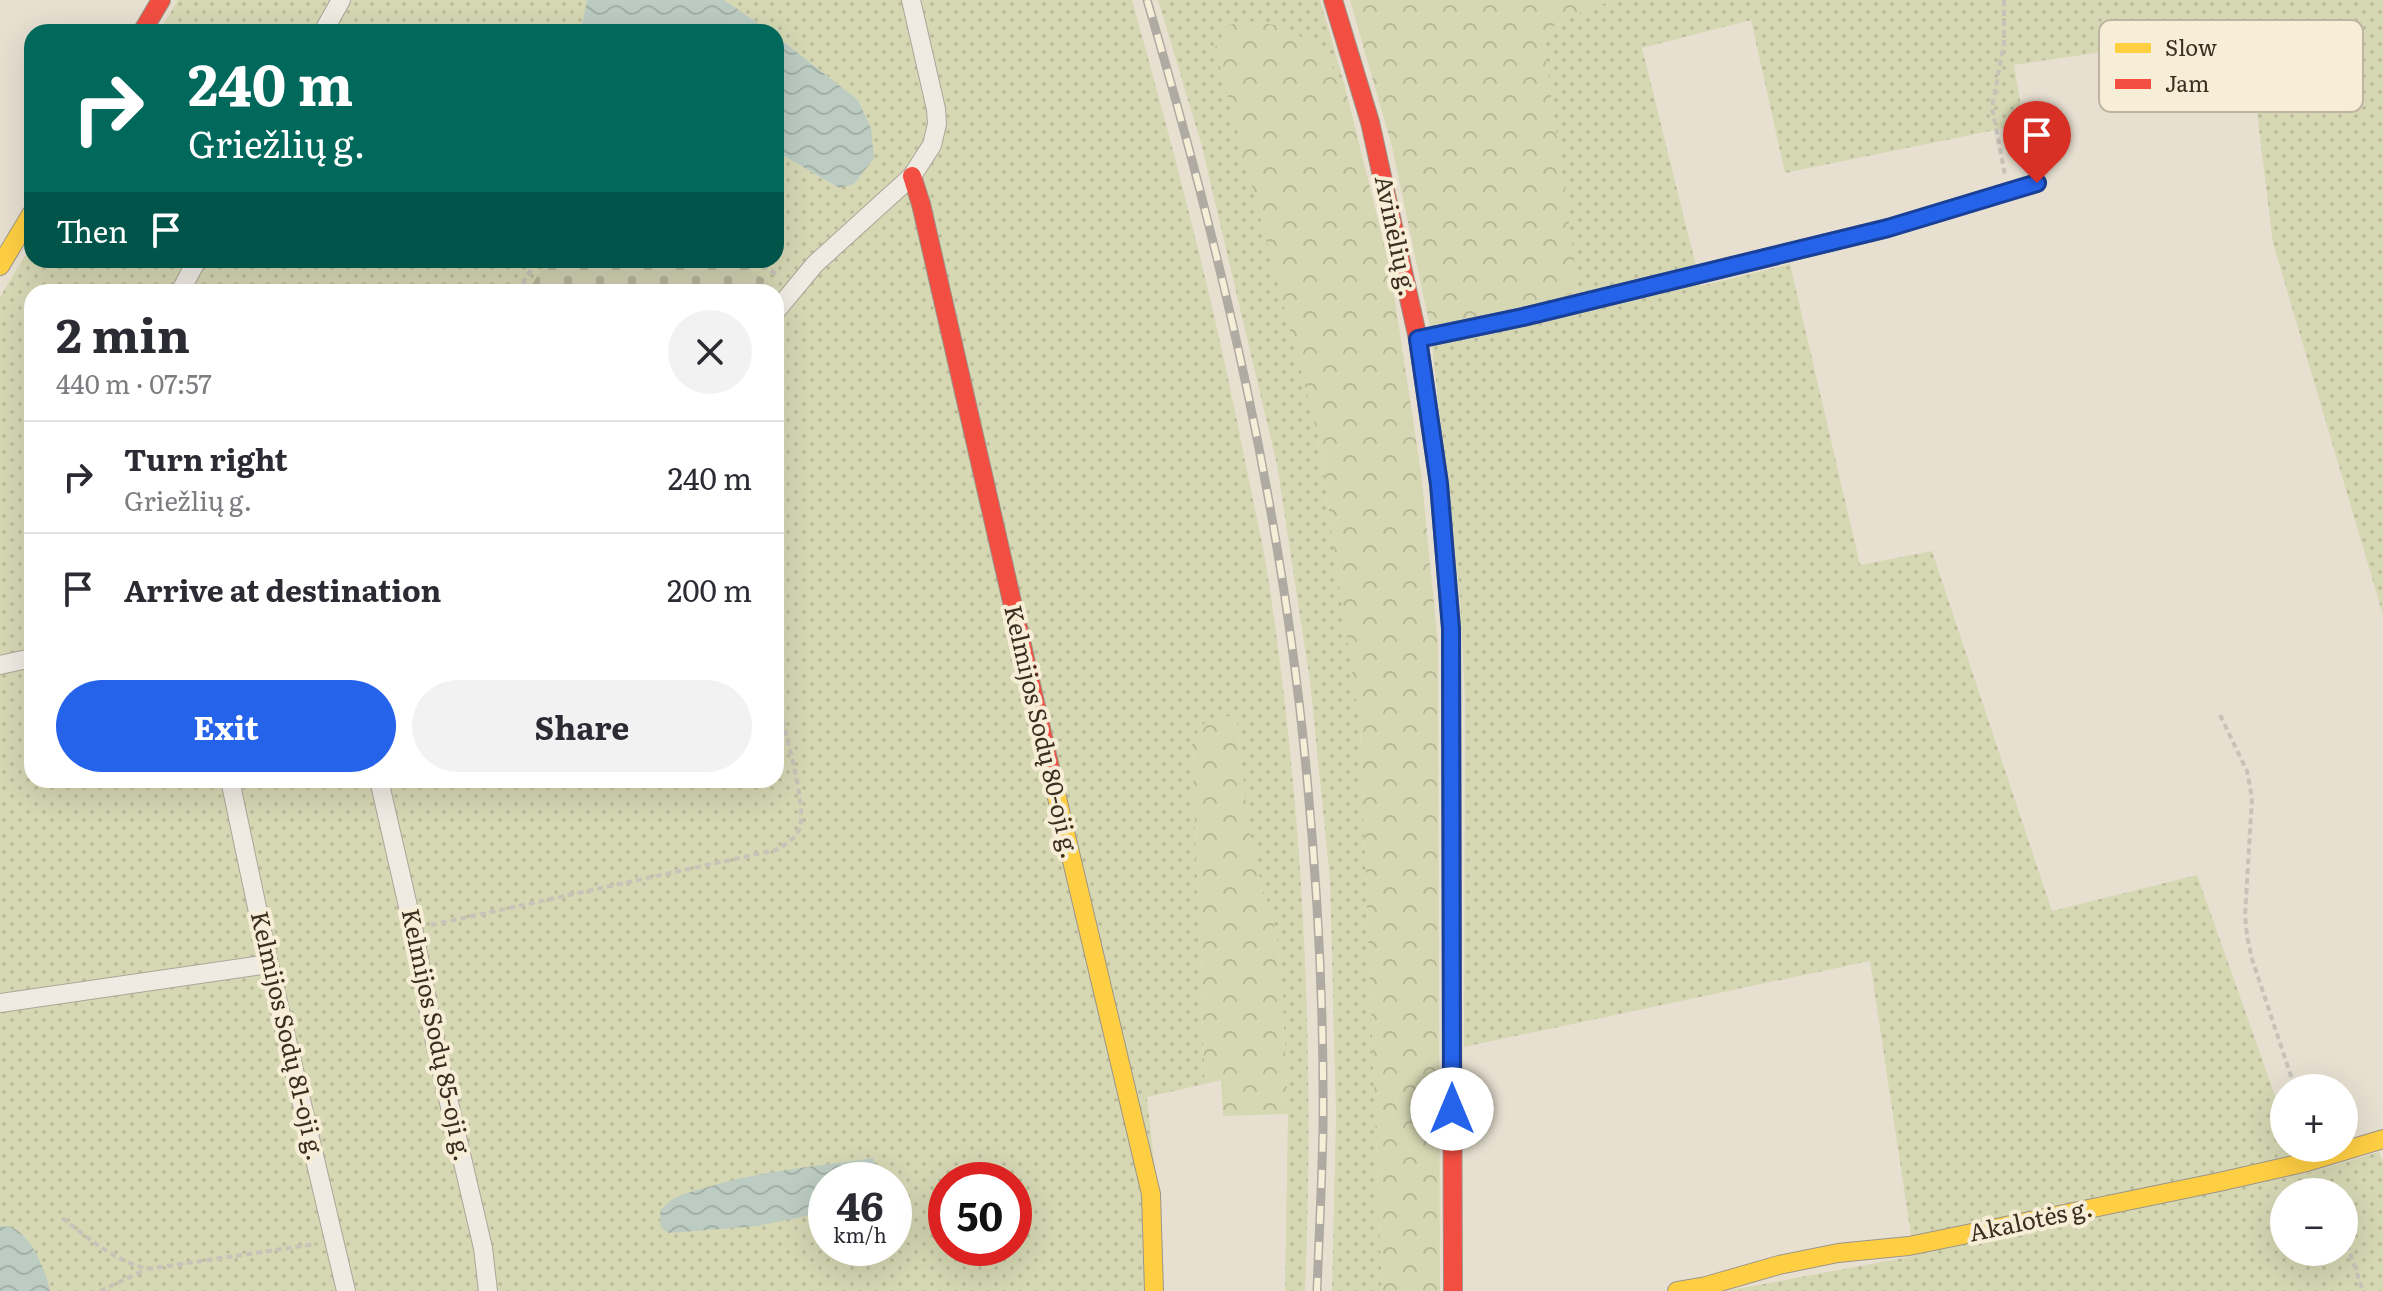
<!DOCTYPE html>
<meta charset="utf-8">
<style>
:root{--surface:#fff;--page:#f2f2f3;--text:#2b2b33;--muted:#7c7c81;--line:#e1e1e2;--accent:#2563eb}
body{margin:0;font-family:Literata,serif;background:var(--page);color:var(--text);height:100vh;display:flex;flex-direction:column;font-size:30px;white-space:nowrap}
*{box-sizing:border-box;margin:0}
p{font-size:26px;color:var(--muted)}
.icon{flex:none;width:44px;height:44px;fill:none;stroke:currentColor;stroke-width:2;stroke-linecap:round;stroke-linejoin:round}
.map{position:relative;flex:1;overflow:hidden}
.side{position:absolute;left:24px;top:284px;width:760px;height:504px;display:flex;flex-direction:column;background:var(--surface);border-radius:24px;box-shadow:0 8px 32px #0002}
.side>*{flex:none}
.banner{position:absolute;left:24px;top:24px;width:760px;height:244px;border-radius:24px;box-shadow:0 8px 32px #0002;background:#00695c;color:#fff;overflow:hidden}
.tools{position:absolute;left:2270px;top:1074px;display:grid;gap:16px}
.tools a{display:grid;place-items:center;width:88px;height:88px;border-radius:50%;background:var(--surface);box-shadow:0 8px 32px #0002;font-size:40px}
.speed{position:absolute;left:808px;top:1162px;display:flex;gap:16px;font-size:40px;font-weight:700;text-align:center}
.speed>*{display:grid;place-content:center;width:104px;height:104px;border-radius:50%;background:var(--surface);box-shadow:0 8px 32px #0002;line-height:1}
.speed small{font-size:20px;font-weight:400}
.speed .limit{border:12px solid #d22;background:#fff;color:#111}
.pin{position:absolute;display:grid;place-items:center;width:68px;height:68px;color:#fff;margin:-82px -34px;border-radius:50% 50% 50% 0;rotate:-45deg;box-shadow:0 0 8px #0007}
.pin .icon{rotate:45deg}
.me{position:absolute;width:88px;margin:-44px;rotate:0deg;stroke-linejoin:round;filter:drop-shadow(0 0 6px #0008)}
.turn{display:flex;align-items:center;gap:28px;height:168px;padding:0 32px;font-size:36px}
.turn .icon{width:104px;height:104px;stroke-width:2.5}
.turn b{display:block;font-size:56px;line-height:68px}
.then{display:flex;align-items:center;height:76px;padding:0 32px;background:#0003;gap:16px;font-size:30px}
.round{display:grid;place-items:center;flex:none;width:84px;height:84px;border-radius:42px;background:var(--page)}
.headline{display:flex;align-items:center;justify-content:space-between;height:136px;padding:0 32px}
h1{font-size:48px;font-weight:700;line-height:60px}
.action{display:flex;gap:16px;margin-top:auto;padding:16px 32px}
.action a{flex:1;height:92px;border-radius:48px;background:var(--accent);color:#fff;font-size:32px;font-weight:700;line-height:92px;text-align:center}
.action a+a{background:var(--page);color:var(--text)}
ul{padding:0;list-style:none}
li{display:flex;align-items:center;gap:24px;height:112px;padding:0 32px;border-top:2px solid var(--line)}
li div{flex:1}
li b{display:block;font-size:30px}
li em{font-style:normal}
.map>svg:first-child{display:block}
.grass{fill:url(#grass-dots);fill-rule:evenodd}
.forest{fill:url(#forest-crowns)}
.cemetery{fill:url(#cemetery-stones)}
.water{fill:url(#water-waves)}
.lines{fill:none;stroke-linecap:round;stroke-linejoin:round}
.street-casing{stroke:#ada599;stroke-width:20}
.slow-casing{stroke:#9c958a;stroke-width:20}
.jam-casing{stroke:#9c958a;stroke-width:20}
.path{stroke:#c8c2b9;stroke-width:4;stroke-dasharray:6 4;stroke-linecap:butt}
.street{stroke:#efebe3;stroke-width:18}
.slow{stroke:#ffcf43;stroke-width:18}
.jam{stroke:#f24e42;stroke-width:18}
.rail-casing{stroke:#afaaa2;stroke-width:9}
.rail{stroke:#f7eed8;stroke-width:6;stroke-dasharray:18;stroke-linecap:butt}
.route-casing{stroke:#184099;stroke-width:20}
.route{stroke:#2563eb;stroke-width:14}
.labels{text-anchor:middle;stroke-width:8;stroke-linejoin:round;paint-order:stroke}
.street-label{font-size:24px;fill:#3d2e20;stroke:#f7eed8}
.key{fill:#f7eed8;stroke:#bfb4a1;stroke-width:2}
.key-label{font-size:22px;fill:#3d2e20}
</style>
<div class="map">
<svg width="2383" height="1291" viewBox="0 0 2383 1291">
<defs>
<pattern id="grass-dots" width="8" height="8" patternUnits="userSpaceOnUse" patternTransform="scale(2)"><rect width="8" height="8" fill="#d6d7b3"/><path d="M2 2h.1M6 6h.1" fill="none" stroke="#b9b99a" stroke-width="1.8" stroke-linecap="round"/></pattern>
<pattern id="forest-crowns" width="20" height="18" patternUnits="userSpaceOnUse" patternTransform="scale(2)"><rect width="20" height="18" fill="#d6d7b3"/><path d="M2 6a3 3 0 1 1 6 0M12 15a3 3 0 1 1 6 0" fill="none" stroke="#b9b99a"/></pattern>
<pattern id="cemetery-stones" width="16" height="16" patternUnits="userSpaceOnUse" patternTransform="scale(2)"><rect width="16" height="16" fill="#d1d1b3"/><path d="M2 7V4a2 2 0 0 1 4 0v3zM10 15v-3a2 2 0 0 1 4 0v3z" fill="#b4b49a"/></pattern>
<pattern id="water-waves" width="16" height="10" patternUnits="userSpaceOnUse" patternTransform="scale(2)"><rect width="16" height="10" fill="#bcccc2"/><path d="M0 5q4-4 8 0t8 0" fill="none" stroke="#a2b0a6"/></pattern>
</defs>
<rect width="100%" height="100%" fill="#e7e0d1"/>
<path class="grass" d="M178,0H587L582,25L586,32H159Z
M724,0H1132C1175,154 1216,309 1246,466C1254,505 1263,544 1269,583C1304,817 1315,1054 1305,1291H1285L1288,1114L1281,963L1274,924L1260,879L1249,831L1236,715L1192,745L1205,1084L1147,1097L1160,1215L1161,1291H0V297L32,244V260H776V151L839,188L871,128L858,100L776,36V32H771ZM32,292H776V780H32ZM826,1180H894V1248H826ZM946,1180H1014V1248H946Z
M1158,0H1320L1344,83L1317,47L1318,436L1360,728L1382,1291H1332L1336,1115L1330,880L1310,681L1277,465L1201,143Z
M1614,0H2383V615L2273,243L2247,31L2014,65L2024,124L1785,173L1751,20L1642,48L1701,286L1790,264L1860,565L1932,551L2052,911L2197,875L2284,1121V1148H2293L2303,1174L2379,1152L2383,1162V1291H1726L1914,1256L1870,961L1464,1047L1465,699L1460,598L1430,327L1579,292L1544,45L1554,26L1582,12ZM2284,1192H2344V1252H2284Z"/>
<path class="forest" d="M1350,0H1614L1582,12L1554,26L1544,45L1579,292L1430,327L1392,147Z
M1255,21L1287,28L1317,47L1344,83L1390,268L1421,472L1438,644L1440,1291H1382L1360,728L1318,435L1215,48L1228,25Z
M1236,715L1249,831L1260,879L1274,924L1281,963L1288,1114L1223,1116L1221,1080L1205,1084L1192,745C1201,717 1210,720 1236,715Z"/>
<path class="cemetery" d="M548,260H734L774,285L769,292H527Z"/>
<path class="water" d="M587,0H724L771,32H586L582,25Z
M776,36L858,100L871,128L874,158L854,184L839,188L776,151Z
M873,1158L881,1180H826V1212L757,1226L669,1233L661,1228L660,1211C664,1207 668,1202 673,1199C684,1193 697,1190 708,1187C762,1170 818,1167 873,1158Z
M0,1226C4,1227 9,1226 13,1228C32,1237 46,1272 50,1291H0Z"/>
<g class="lines">
<g class="street-casing">
<path id="street" d="M323,32L341,0
M180,292L197,260
M776,311L815,264L912,176L932,145L937,124L936,109L911,0
M1418,339L1523,317L1888,228L2037,183
M0,665L32,658
M230,780L269,964L346,1291
M379,780L413,928L436,1047L483,1248L488,1291
M0,1003L269,964"/>
</g>
<g class="slow-casing">
<path id="slow" d="M0,266L32,213
M1451,625L1452,992
M1054,785L1151,1194L1154,1291
M1677,1291L1706,1286L1779,1265L1838,1253L1909,1246L2219,1182L2307,1162L2383,1139"/>
</g>
<g class="jam-casing">
<path id="jam" d="M1333,0L1370,122L1418,339L1439,484L1451,625
M142,32L161,0
M912,176L921,204L1054,785
M1452,992L1453,1291"/>
</g>
<path class="path" d="M2004,0V43L1992,108L2005,175
M754,260L779,276
M517,292L537,260
M2220,715L2247,771L2252,798L2245,915L2247,936L2252,959L2295,1088
M431,925L776,850C784,845 795,839 799,830C809,808 782,722 776,695
M2322,1181L2328,1192
M62,1218C91,1240 112,1259 147,1269L316,1244
M2344,1235L2363,1291
M100,1291L145,1270"/>
<use href="#street" class="street"/>
<use href="#slow" class="slow"/>
<use href="#jam" class="jam"/>
<g class="rail-casing">
<path id="rail" d="M1147,0C1222,254 1283,514 1307,778C1318,894 1324,1011 1323,1127C1322,1181 1319,1236 1317,1291"/>
</g>
<use href="#rail" class="rail"/>
</g>
<g class="lines">
<g class="route-casing">
<path id="route" d="M1452,1109L1451,629L1439,484L1418,339L1523,317L1888,228L2037,183"/>
</g>
<use href="#route" class="route"/>
</g>
<g class="labels">
<g class="street-label">
<text transform="translate(1395 236) rotate(78)" y="8">Avinėlių g.</text>
<text transform="translate(1041 732) rotate(77)" y="8">Kelmijos Sodų 80-oji g.</text>
<text transform="translate(436 1035) rotate(78)" y="8">Kelmijos Sodų 85-oji g.</text>
<text transform="translate(287 1036) rotate(77)" y="8">Kelmijos Sodų 81-oji g.</text>
<text transform="translate(2031 1221) rotate(-12)" y="8">Akalotės g.</text>
</g>
</g>
<rect x="2099" y="20" width="264" height="92" rx="12" class="key"/>
<rect x="2115" y="43" width="36" height="10" fill="#ffcf43"/>
<rect x="2115" y="79" width="36" height="10" fill="#f24e42"/>
<g class="key-label">
<text x="2165" y="56">Slow</text>
<text x="2165" y="92">Jam</text>
</g>
</svg>
<div class="tools">
<a>+</a>
<a>−</a>
</div>
<div class="speed"><div>46<small>km/h</small></div><div class="limit">50</div></div>
<div class="pin" style="left:2037px;top:183px;background:#d93025"><svg class="icon" aria-label="arrive" viewBox="0 0 24 24"><path d="M6 21V4h12l-3 4 3 4H6"/></svg></div>
<svg class="me" style="left:1452px;top:1109px" viewBox="-20 -20 40 40"><circle r="19" fill="#fff"/><path d="M0-13L10 11 0 6-10 11z" fill="#2563eb"/></svg>
<div class="banner">
<div class="turn"><svg class="icon" aria-label="right" viewBox="0 0 24 24"><path d="M7 20v-9h11M14 6l5 5-5 5"/></svg><div><b>240 m</b>Griežlių g.</div></div>
<div class="then">Then<svg class="icon" aria-label="arrive" viewBox="0 0 24 24"><path d="M6 21V4h12l-3 4 3 4H6"/></svg></div>
</div>
<section class="side">
<div class="headline"><div><h1>2 min</h1><p>440 m · 07:57</p></div><a class="round"><svg class="icon" aria-label="close" viewBox="0 0 24 24"><path d="M6 6l12 12M18 6L6 18"/></svg></a></div>
<ul>
<li><svg class="icon" aria-label="right" viewBox="0 0 24 24"><path d="M7 20v-9h11M14 6l5 5-5 5"/></svg><div><b>Turn right</b><p>Griežlių g.</p></div><em>240 m</em></li>
<li><svg class="icon" aria-label="arrive" viewBox="0 0 24 24"><path d="M6 21V4h12l-3 4 3 4H6"/></svg><div><b>Arrive at destination</b></div><em>200 m</em></li>
</ul>
<div class="action"><a>Exit</a><a>Share</a></div>
</section>
</div>
